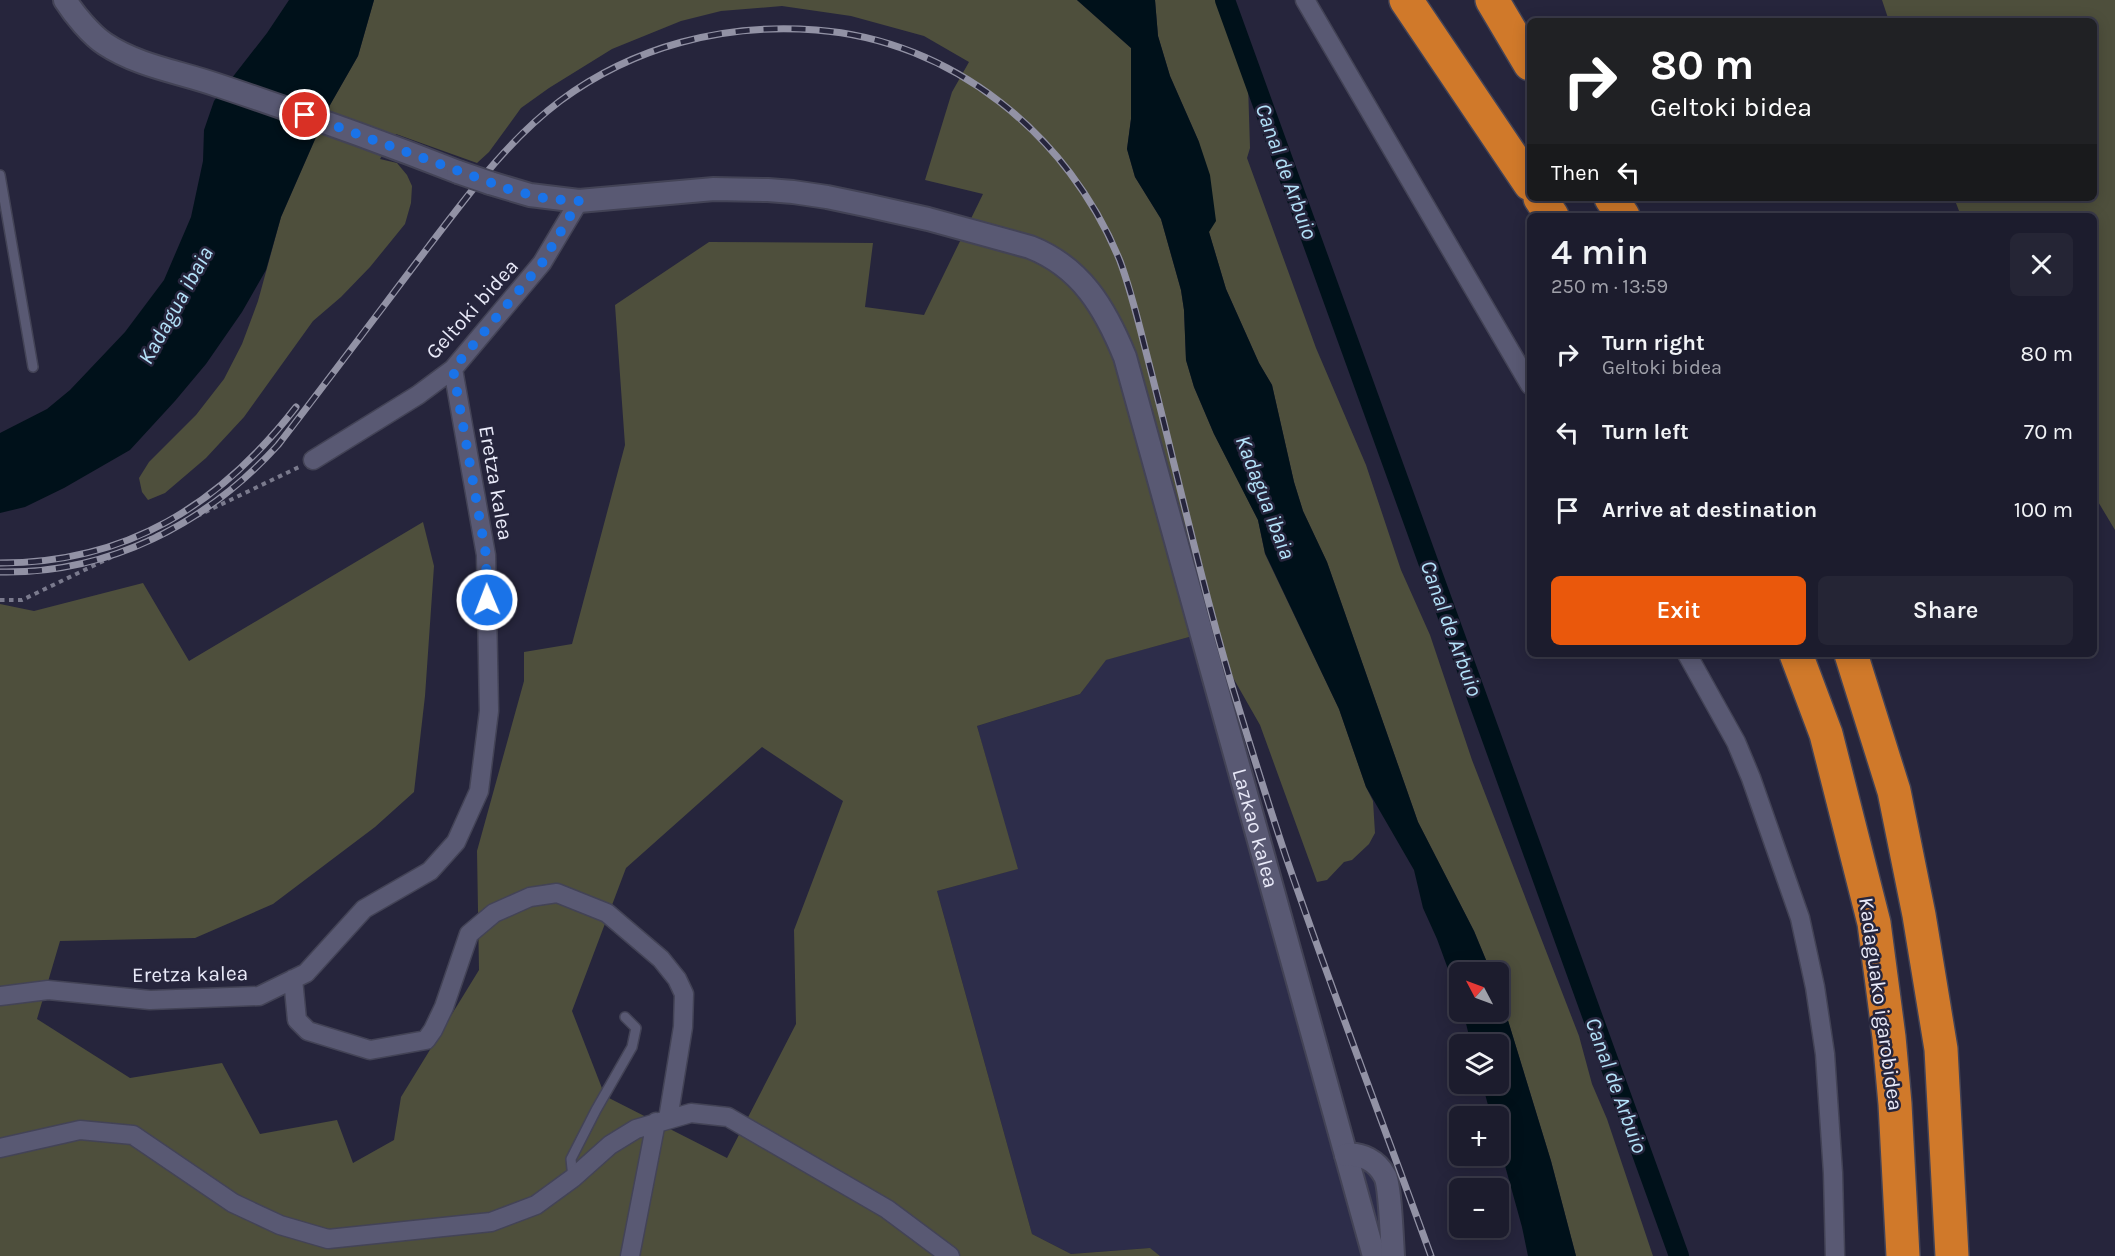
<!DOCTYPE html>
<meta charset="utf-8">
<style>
:root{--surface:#1c1c2d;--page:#252535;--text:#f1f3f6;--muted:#a0a1aa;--line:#3a3a49;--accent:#ea580c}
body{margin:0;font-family:Karla,sans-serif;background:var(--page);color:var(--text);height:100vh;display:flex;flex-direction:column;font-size:22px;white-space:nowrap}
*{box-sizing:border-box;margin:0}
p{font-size:20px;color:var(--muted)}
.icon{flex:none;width:33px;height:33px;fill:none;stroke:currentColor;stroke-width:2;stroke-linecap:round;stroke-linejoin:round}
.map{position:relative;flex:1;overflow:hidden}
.details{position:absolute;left:1527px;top:213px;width:570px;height:444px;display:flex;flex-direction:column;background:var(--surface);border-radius:9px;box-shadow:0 3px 15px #0003,0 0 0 2px var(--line)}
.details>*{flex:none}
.guide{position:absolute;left:1527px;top:18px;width:570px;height:183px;border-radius:9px;box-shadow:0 3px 15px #0003,0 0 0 2px var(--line);background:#202124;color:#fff;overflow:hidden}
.needle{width:39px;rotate:311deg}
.buttons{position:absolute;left:1449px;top:962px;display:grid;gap:12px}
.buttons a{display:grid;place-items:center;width:60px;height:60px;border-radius:9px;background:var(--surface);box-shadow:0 3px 15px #0003,0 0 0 2px var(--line);font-size:30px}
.pin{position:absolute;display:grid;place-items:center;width:51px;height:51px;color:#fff;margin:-26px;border:3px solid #fff;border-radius:50%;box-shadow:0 2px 6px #0007}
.me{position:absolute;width:66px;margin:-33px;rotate:359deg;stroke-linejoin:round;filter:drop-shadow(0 0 4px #0008)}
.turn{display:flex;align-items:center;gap:21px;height:126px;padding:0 24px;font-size:27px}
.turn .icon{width:78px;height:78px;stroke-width:2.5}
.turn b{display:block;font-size:42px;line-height:51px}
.then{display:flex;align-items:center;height:57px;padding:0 24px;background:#0003;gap:12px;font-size:22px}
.round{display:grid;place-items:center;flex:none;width:63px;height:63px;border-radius:9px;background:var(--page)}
.summary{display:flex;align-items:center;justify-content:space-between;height:102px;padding:0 24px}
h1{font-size:36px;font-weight:600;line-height:45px}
.primary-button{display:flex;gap:12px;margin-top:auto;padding:12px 24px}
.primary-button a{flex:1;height:69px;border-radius:9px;background:var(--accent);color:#fff;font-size:24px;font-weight:600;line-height:69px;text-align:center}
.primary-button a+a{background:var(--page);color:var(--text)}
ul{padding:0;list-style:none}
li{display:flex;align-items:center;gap:18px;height:78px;padding:0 24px}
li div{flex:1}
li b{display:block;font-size:22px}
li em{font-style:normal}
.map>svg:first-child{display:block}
.built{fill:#2d2d4a}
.green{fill:#4e4f3c;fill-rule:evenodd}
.water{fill:#00111a}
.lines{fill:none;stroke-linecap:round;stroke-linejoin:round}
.canal{stroke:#00111a;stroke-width:20}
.service-casing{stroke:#434356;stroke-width:12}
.minor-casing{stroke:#434356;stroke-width:21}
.tertiary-casing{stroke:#434356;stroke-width:26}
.motorway-casing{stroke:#434356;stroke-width:36}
.path{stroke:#7a7a8d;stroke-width:4;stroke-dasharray:4.5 4.5;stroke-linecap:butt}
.service{stroke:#595973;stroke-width:9}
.minor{stroke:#595973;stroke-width:18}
.tertiary{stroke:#595973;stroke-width:22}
.motorway{stroke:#d0792a;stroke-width:33}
.rail-casing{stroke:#9292a5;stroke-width:7}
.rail{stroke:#26253c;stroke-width:4.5;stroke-dasharray:14;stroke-linecap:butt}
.tertiary-bridge-casing{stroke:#434356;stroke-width:26;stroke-linecap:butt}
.tertiary-bridge{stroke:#595973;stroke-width:22}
.route{stroke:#1a73e8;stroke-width:10;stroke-dasharray:0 18}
.labels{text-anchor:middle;stroke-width:5;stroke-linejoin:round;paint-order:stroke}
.street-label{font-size:21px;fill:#e9eaf9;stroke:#26253c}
.water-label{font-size:22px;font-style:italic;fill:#b4e3fa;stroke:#26253c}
</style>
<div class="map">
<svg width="2115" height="1256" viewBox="0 0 2115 1256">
<rect width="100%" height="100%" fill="#26253c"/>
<path class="built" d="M1207,632L1356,1150L1392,1181L1404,1256H1160L1149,1248L1071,1254L1032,1234L937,891L1017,869L977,726L1080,694L1105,660Z"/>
<path class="green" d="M374,0H1077L1131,48V119L1127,149L1135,177L1161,219L1181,290L1184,310L1186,360L1194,387L1214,434L1258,520L1265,554L1339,709L1366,787L1373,801L1375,833L1369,844L1352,860L1344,862L1327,880L1317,882L1260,725L1207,632L1106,660L1080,694L977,726L1018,869L937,891L1032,1234L1071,1254L1150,1248L1160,1256H0V604L34,611L143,583L189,661L423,522L434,566L425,696L414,792L375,827L273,904L195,938L60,941L37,1019L130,1078L222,1063L260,1134L337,1120L353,1163L394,1140L401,1097L479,970L477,851L524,681V652L572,644L625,445L615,305L709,242L873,243L865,307L924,315L983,194L925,180L952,92L969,62L924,36L851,16L782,6L721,11L681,21L612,49L549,88L521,108L489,152L477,163L396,134L380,159L397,163L407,175L412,186L411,203L405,224L370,267L341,297L313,321L244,417L206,458L165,493L148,500L142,492L139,478L149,462L196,415L224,379L242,344L258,301L281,217L330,105L358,56ZM762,747L843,801L794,930L796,1024L727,1158L605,1096L572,1011L626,868Z
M1155,0H1217L1248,84L1250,148L1247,158L1316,348L1366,465L1401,570L1430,635L1472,760L1579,1036L1592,1084L1607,1119L1653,1256H1576L1551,1161L1499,991L1498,972H1491L1474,931L1418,822L1327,562L1303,511L1294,482L1272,385L1259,363L1226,289L1209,232L1199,142L1170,76L1158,36Z
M1882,0H2115V530L2094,495V216H1961L1954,198H2094V21H1889Z"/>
<path class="water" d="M289,0H374L358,56L330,105L281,217L266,270L242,312L206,364L175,401L130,450L64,488L25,507L0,513V433L47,409L70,390L125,332L164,280L191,217L203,161L204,130L214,101L267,33Z
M1077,0H1155L1158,36L1170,76L1199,142L1210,175L1216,221L1209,232L1226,289L1259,363L1272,385L1294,482L1303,511L1327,562L1418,822L1474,931L1491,972H1460L1459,999L1437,939L1423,908L1414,870L1366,787L1339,709L1265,553L1258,520L1214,434L1194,387L1186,360L1184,310L1181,290L1161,219L1135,177L1127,149L1131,119V48Z
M1499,991L1551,1161L1576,1256H1528L1522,1227L1499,1144L1498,1116H1491L1482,1083H1498V1044H1471L1463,1011H1498Z"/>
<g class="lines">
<path class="canal" d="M1225,0L1679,1256"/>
<g class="service-casing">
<path id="service" d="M0,175L33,367
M573,1178L571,1159L596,1110L632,1047L636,1028L625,1017"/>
</g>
<g class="minor-casing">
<path id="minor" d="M1305,0L1530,385
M313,460L418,395L453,369L542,263L579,201
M1687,654L1736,742L1751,778L1800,918L1815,987L1825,1054L1833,1173L1835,1256
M293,979L297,1020L308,1031L370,1050L426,1040L433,1030L444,1007L469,934L494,913L530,897L557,893L607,913L661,959L677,979L684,994L683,1027L668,1119
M0,996L48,990L150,1000L259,996L306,973L364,909L430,871L456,842L479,791L489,711L486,555L453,369
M0,1148L80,1130L133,1135L233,1203L280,1225L328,1239L491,1222L536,1205L573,1178L610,1145L636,1129L691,1113L728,1117L887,1209L950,1256
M630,1256L656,1122"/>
</g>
<g class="tertiary-casing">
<g id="tertiary">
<path d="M65,0C74,14 91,35 105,44C138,66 180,72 217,85C298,112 379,141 458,172"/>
<path id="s1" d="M490,183L530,195L579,201L714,189L768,190L793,192L827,197L870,206L928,219L1030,247C1081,267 1105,308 1125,357L1374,1256"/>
<path d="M1346,1155C1362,1153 1377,1161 1385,1176C1390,1185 1392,1241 1393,1256"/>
</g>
</g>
<g class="motorway-casing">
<path id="motorway" d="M1406,0L1530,184
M1492,0L1530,64
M1540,198L1552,216
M1611,198L1623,216
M1796,654L1826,734L1874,923L1889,1037L1895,1104L1903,1256
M1851,654L1894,791L1919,915L1941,1049L1952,1256"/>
</g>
<path class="path" d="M0,600H22L299,467"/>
<use href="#service" class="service"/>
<use href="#minor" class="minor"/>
<use href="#tertiary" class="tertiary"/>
<use href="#motorway" class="motorway"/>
<g class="rail-casing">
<path id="rail" d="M0,563C127,563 220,505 296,407
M0,572C109,574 206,524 278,445C329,379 379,312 429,246C469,194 507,141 560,101C634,46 724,23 816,30C952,40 1069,135 1120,261C1130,288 1137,316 1144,344C1154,383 1164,422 1173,460C1194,545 1214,629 1240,712C1255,761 1270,809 1286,857C1332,991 1383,1123 1431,1256"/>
</g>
<use href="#rail" class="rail"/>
<g class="tertiary-bridge-casing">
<path id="tertiary-bridge" d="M458,172L490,183"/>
</g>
<use href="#tertiary-bridge" class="tertiary-bridge"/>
</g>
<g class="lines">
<path class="route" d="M305,115L511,190L548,199L579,201L542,263L453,369L486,555L487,600"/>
</g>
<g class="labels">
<g class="street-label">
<text transform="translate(472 309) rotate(-48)" y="7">Geltoki bidea</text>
<text transform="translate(496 483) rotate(80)" y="7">Eretza kalea</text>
<text dy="7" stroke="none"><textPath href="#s1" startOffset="1188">Lazkao kalea</textPath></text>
<text transform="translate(190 974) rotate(-1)" y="7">Eretza kalea</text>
<text transform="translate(1881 1004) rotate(82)" y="7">Kadaguako igarobidea</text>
</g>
<g class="water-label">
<text transform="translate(1287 171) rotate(70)" y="8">Canal de Arbuio</text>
<text transform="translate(175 305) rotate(-61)" y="8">Kadagua ibaia</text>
<text transform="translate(1266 497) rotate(69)" y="8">Kadagua ibaia</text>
<text transform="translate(1452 628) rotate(70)" y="8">Canal de Arbuio</text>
<text transform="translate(1617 1085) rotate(70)" y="8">Canal de Arbuio</text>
</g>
</g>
</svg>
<div class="buttons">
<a><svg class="needle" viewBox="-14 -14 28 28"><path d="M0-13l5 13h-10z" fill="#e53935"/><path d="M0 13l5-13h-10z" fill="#a0a1aa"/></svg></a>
<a><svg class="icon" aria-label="layers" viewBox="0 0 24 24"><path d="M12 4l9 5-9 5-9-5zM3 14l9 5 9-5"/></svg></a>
<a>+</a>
<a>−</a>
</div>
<div class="pin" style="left:305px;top:115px;background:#d93025"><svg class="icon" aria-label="arrive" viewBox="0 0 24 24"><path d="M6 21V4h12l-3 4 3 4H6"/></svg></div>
<svg class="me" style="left:487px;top:600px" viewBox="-20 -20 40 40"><circle r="17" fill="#1a73e8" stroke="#fff" stroke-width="3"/><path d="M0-11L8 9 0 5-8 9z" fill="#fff"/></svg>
<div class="guide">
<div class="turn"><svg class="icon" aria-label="right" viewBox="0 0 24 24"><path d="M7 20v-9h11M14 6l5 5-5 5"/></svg><div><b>80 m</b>Geltoki bidea</div></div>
<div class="then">Then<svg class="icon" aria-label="left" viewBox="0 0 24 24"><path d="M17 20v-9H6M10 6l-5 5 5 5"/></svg></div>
</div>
<section class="details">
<div class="summary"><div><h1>4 min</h1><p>250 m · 13:59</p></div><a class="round"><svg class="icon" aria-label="close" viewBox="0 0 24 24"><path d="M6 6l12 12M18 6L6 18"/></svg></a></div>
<ul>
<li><svg class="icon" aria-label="right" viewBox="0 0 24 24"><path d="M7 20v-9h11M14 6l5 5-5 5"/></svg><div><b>Turn right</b><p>Geltoki bidea</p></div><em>80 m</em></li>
<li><svg class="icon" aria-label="left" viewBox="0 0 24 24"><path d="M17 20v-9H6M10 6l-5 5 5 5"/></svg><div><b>Turn left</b></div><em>70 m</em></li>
<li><svg class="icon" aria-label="arrive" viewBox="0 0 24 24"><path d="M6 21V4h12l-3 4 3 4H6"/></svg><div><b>Arrive at destination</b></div><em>100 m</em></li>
</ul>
<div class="primary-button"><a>Exit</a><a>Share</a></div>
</section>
</div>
